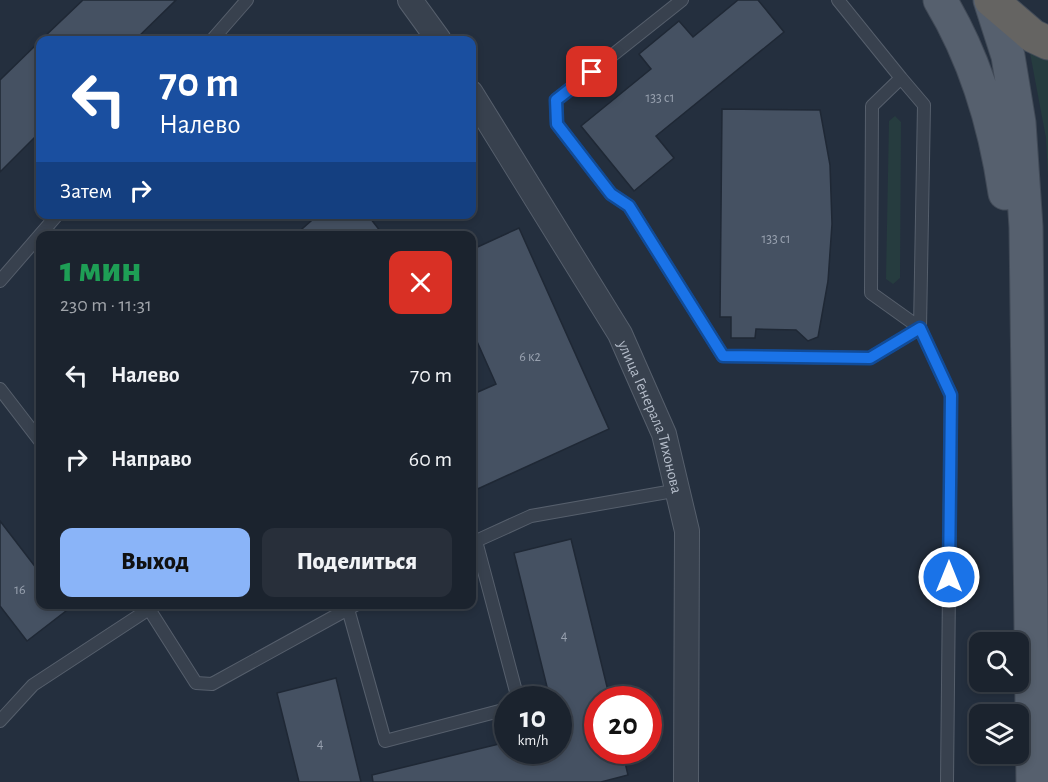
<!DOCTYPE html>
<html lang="ru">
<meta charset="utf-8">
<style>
:root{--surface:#1b232e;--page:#282f3a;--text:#f1f3f6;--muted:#a0a4aa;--line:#39404a;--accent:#8ab4f8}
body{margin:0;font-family:"Alegreya Sans",sans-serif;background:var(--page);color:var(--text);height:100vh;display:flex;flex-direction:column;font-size:22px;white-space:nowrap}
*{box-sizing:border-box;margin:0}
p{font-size:20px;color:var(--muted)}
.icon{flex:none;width:33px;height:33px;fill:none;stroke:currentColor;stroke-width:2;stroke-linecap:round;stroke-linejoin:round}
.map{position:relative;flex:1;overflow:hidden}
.drawer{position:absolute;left:36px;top:231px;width:440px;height:378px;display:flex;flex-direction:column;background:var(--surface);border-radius:12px;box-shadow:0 3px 9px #0003,0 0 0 2px var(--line)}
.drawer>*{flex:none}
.banner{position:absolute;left:36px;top:36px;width:440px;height:183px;border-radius:12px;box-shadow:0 3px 9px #0003,0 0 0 2px var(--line);background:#1a4fa0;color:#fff;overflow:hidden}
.buttons{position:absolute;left:969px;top:632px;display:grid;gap:12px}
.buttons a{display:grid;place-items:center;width:60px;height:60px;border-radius:12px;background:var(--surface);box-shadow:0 3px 9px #0003,0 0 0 2px var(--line);font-size:30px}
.speed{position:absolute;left:494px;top:686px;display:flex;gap:12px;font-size:30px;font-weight:700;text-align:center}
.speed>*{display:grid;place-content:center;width:78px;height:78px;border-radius:50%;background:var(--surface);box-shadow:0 3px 9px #0003,0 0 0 2px var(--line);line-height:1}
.speed small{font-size:15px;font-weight:400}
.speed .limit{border:9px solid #d22;background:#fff;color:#111}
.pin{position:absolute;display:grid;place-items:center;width:51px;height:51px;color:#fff;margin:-26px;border-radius:12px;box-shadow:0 3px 9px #0006}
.me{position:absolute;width:66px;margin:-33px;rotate:0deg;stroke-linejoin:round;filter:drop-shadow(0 0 4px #0008)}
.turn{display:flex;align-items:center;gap:21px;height:126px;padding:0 24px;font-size:27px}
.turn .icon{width:78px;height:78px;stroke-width:2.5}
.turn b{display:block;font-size:42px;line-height:51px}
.then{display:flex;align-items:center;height:57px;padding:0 24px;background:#0003;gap:12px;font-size:22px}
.round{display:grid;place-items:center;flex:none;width:63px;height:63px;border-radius:12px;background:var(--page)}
.headline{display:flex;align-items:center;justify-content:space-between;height:102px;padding:0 24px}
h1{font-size:36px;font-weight:800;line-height:45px;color:#1e9e55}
.action{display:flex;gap:12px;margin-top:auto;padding:12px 24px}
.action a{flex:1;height:69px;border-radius:12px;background:var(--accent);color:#111;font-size:24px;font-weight:800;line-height:69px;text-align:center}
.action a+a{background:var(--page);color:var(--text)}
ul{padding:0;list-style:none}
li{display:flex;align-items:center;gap:18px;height:84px;padding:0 24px}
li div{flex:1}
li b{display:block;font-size:22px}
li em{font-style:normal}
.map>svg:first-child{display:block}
.green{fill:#263c3f}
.building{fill:#455162;stroke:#1f2835;stroke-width:1.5}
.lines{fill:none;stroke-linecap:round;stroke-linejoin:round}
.service-casing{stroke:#565f6c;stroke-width:14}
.minor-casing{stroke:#565f6c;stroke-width:26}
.primary-casing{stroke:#414a57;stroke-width:35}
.trunk-casing{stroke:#434c59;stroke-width:35}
.service{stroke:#38414e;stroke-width:12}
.minor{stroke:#38414e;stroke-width:24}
.primary{stroke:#56606e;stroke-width:33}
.trunk{stroke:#656462;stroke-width:33}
.route-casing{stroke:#114b97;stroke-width:15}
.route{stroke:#1a73e8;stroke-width:10}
.labels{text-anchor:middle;stroke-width:6;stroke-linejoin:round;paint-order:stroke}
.number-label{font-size:14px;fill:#98a1af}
.street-label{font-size:16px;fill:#b4bcc9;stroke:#1d2633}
</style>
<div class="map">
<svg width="1048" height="782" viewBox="0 0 1048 782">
<rect width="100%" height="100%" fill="#242f3e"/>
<path class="green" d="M1030,53L1048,59V177L1046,138Z
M895,116L901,122L900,278L893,284L886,279L889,121Z"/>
<path class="building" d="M83,0H176L135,40H41Z
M738,0H758L784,32L656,136L674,158L634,191L581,126L651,69L639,54L679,21L693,37Z
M40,41V132L0,172V80Z
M722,109L820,110L830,165L832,224L828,281L818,337L808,341L796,330L756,329L755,338H731V317H720Z
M319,214H367L384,236H294Z
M519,228L609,429L471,492V395L496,384L471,328V250Z
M0,521L40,573V604H75L27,641L0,606Z
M571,539L610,699H597V750H622L628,775L601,782H373L372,775L507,742V750H558V699H550L514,553Z
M336,678L361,782H299L277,693Z"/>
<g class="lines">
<g class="service-casing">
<path id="service" d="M682,0L556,100L557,124L611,194L629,206L723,356L870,358L920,328
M838,0L901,78
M212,40L247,0
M0,281L58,214
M920,328L871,293L872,106L901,78L924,105L920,328L951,395L947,782
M0,389L40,441
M476,541L531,516L679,490
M471,543L476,541L518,699
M153,604L149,609L196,683L212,684L357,604
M348,609L385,741L507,709
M0,721L33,685L149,609"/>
</g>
<g class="minor-casing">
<g id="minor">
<path d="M410,0L439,40"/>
<path id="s1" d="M471,93L620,334L664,434L687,531L686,782"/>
</g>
</g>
<g class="primary-casing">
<path id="primary" d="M940,0C976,60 995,124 1005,193
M990,0L1008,56L1019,123L1026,227L1033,782"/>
</g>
<g class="trunk-casing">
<path id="trunk" d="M991,0L1033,36L1048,43"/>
</g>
<use href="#service" class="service"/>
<use href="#minor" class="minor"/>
<use href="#primary" class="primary"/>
<use href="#trunk" class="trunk"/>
</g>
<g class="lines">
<g class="route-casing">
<path id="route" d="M592,72L556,100L557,124L611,194L629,206L723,356L870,358L920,328L951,395L949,577"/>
</g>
<use href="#route" class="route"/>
</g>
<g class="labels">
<g class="number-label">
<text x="660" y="102">133 с1</text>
<text x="776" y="243">133 с1</text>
<text x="530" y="361">6 к2</text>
<text x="20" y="594">16</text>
<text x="564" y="640">4</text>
<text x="320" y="748">4</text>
</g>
<g class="street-label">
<text dy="6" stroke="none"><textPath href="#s1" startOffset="372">улица Генерала Тихонова</textPath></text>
</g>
</g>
</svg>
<div class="buttons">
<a><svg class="icon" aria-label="search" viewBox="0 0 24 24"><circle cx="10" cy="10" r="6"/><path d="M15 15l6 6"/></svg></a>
<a><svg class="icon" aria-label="layers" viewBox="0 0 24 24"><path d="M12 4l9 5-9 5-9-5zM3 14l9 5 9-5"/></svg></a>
</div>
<div class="speed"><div>10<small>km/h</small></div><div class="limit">20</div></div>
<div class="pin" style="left:592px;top:72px;background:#d93025"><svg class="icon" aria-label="arrive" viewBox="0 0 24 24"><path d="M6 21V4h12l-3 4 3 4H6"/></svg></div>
<svg class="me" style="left:949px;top:577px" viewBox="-20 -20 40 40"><circle r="17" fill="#1a73e8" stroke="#fff" stroke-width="3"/><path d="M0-11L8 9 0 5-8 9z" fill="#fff"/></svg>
<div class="banner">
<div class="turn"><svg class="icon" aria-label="left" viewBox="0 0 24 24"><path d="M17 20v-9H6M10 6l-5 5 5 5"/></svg><div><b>70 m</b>Налево</div></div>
<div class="then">Затем<svg class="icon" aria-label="right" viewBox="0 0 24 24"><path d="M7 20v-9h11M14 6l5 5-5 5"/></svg></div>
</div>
<section class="drawer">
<div class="headline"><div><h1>1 мин</h1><p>230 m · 11:31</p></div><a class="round" style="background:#d93025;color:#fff"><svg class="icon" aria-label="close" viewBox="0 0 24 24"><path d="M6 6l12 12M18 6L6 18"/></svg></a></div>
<ul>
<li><svg class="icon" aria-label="left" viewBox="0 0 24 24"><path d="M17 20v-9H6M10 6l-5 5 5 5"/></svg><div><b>Налево</b></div><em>70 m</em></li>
<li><svg class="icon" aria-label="right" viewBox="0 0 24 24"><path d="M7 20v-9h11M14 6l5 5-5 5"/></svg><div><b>Направо</b></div><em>60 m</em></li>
</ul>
<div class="action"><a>Выход</a><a>Поделиться</a></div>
</section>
</div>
